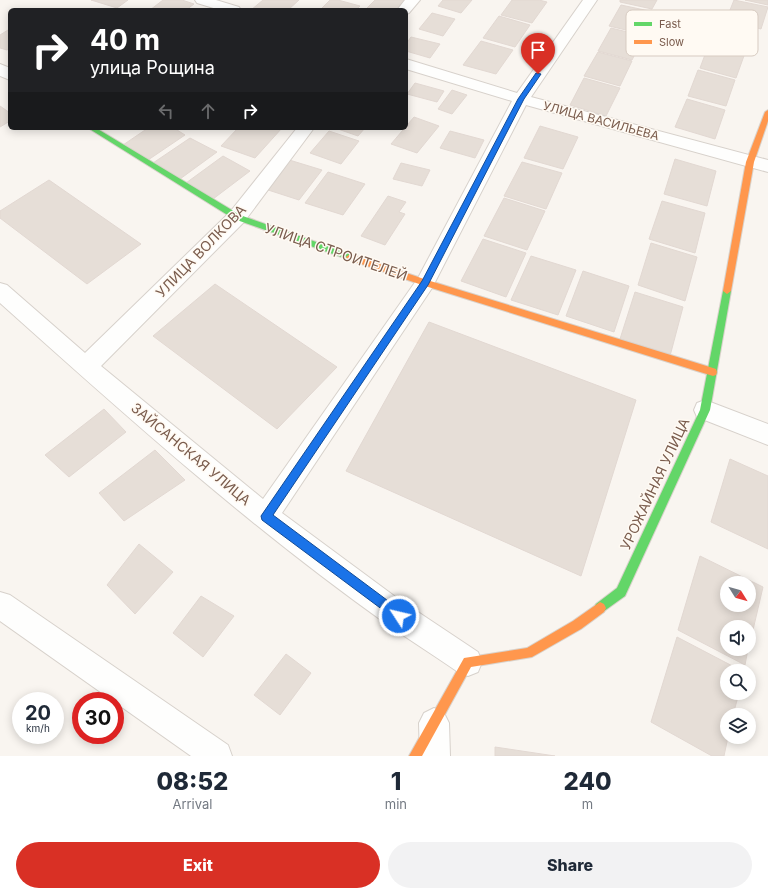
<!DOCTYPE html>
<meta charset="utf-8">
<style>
:root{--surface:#fff;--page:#f2f2f3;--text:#1f2937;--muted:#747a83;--accent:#d93025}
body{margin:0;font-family:Inter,sans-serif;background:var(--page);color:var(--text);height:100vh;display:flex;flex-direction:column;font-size:15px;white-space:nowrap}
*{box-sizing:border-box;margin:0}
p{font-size:13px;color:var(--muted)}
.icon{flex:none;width:22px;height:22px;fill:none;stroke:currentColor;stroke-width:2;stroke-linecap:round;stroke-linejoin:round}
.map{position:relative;height:756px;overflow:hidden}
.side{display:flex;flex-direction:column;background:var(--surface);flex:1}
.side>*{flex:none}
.banner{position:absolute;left:8px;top:8px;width:400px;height:122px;border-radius:6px;box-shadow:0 2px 10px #0003;background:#202124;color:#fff;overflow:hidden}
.needle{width:26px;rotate:127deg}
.buttons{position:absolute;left:720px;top:576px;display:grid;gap:8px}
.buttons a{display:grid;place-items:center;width:36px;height:36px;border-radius:50%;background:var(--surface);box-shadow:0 2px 10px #0003;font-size:20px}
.speed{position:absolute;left:12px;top:692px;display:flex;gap:8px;font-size:20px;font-weight:700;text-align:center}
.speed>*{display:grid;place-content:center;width:52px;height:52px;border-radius:50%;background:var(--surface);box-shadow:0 2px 10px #0003;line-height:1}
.speed small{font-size:10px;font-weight:400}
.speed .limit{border:6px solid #d22;background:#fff;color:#111}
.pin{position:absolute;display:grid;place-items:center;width:34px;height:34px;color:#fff;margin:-41px -17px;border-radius:50% 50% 50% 0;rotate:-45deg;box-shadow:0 0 4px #0007}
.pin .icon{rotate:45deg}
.me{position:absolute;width:44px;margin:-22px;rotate:305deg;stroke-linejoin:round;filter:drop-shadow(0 0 3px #0008)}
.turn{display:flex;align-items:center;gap:14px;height:84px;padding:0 16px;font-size:18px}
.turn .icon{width:52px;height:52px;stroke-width:2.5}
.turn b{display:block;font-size:28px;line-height:34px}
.lanes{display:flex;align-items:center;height:38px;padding:0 16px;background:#0003;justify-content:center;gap:20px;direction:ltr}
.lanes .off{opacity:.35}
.eta{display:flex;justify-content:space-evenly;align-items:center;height:68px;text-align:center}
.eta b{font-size:24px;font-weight:800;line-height:28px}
.action{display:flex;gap:8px;margin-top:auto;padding:8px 16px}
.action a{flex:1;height:46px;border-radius:24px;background:var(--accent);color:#fff;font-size:16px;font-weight:800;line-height:46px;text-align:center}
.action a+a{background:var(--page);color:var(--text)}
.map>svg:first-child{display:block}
.building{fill:#e6ded7;stroke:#e2d8d2;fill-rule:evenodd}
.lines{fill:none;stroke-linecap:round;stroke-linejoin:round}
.street-casing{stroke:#d7d1cb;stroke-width:2}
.fast-casing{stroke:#d9d2cb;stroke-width:2}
.slow-casing{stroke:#d9d2cb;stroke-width:2}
.street{fill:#fefefd;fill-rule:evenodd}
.fast{fill:#63d668;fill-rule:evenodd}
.slow{fill:#ff974d;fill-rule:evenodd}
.route{fill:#1a73e8;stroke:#114b97}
.labels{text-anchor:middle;stroke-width:3;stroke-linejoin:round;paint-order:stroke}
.far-street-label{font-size:12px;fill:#7a5c4d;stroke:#fffaf3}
.street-label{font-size:14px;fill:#7a5c4d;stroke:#fffaf3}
.key{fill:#fffaf3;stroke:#d7cbc1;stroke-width:1}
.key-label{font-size:11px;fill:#7a5c4d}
</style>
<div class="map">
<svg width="768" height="756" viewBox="0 0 768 756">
<rect width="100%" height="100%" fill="#f9f5f0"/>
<path class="building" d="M91,0H128L117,8Z
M163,0H182L194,4L186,10H150Z
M263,0H299L288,10H251Z
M330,0H338L360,6L356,10H320Z
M375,0H405L396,10H365Z
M443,0H472L461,13L438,6Z
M512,0H539L547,2L532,23L501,15Z
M620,0H657L652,9L620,2Z
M734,0L768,7L761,29L726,20Z
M745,0H768V5Z
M621,5L654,12L643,34L609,26Z
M432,13L455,19L443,36L419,29Z
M499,16L530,25L515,47L483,38Z
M611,28L644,36L632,60L598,51Z
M8,30H10V48L7,50L0,48V35Z
M411,37L440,44L430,58L406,51V44Z
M481,41L513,50L496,74L463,65Z
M709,44L745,53L736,78L700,68Z
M598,52L632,61L620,86L584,76Z
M698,70L735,80L726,106L688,96Z
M584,78L620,88L606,116L570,105Z
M415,83L444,91L437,102L407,94Z
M452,90L467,95L452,114L438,109Z
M687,99L725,110L715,139L675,127Z
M0,106L10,113V121L0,127Z
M414,117L439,126L417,153L391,144Z
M540,126L578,137L563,169L524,158Z
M148,128H174L185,135L148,160L123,145Z
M238,128H282L255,158L221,146Z
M335,128H365L358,136Z
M329,131L359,141L341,164L310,153Z
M450,131L484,140L475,158L440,148Z
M190,138L217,152L180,179L153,163Z
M223,156L250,171L213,199L186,183Z
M286,159L322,170L299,200L262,188Z
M675,159L716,171L707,206L664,194Z
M522,162L562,173L546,209L504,196Z
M401,163L430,170L422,186L393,179Z
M328,172L365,184L343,215L305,203Z
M49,180L141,244L87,284L0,218V211Z
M388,196L406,202L399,212L405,214L385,245L361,236Z
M504,198L545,211L527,250L484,236Z
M662,201L705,213L695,253L649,239Z
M483,239L526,253L506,297L461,281Z
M651,243L697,257L685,301L638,285Z
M531,256L576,270L558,315L511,300Z
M583,271L629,286L614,332L566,316Z
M215,284L337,367L277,429L153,336Z
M635,292L683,307L670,356L620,339Z
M429,322L636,400L581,576L346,471Z
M104,409L126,432L69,477L45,455Z
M155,450L185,480L124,521L99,493Z
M730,459L768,476V549L711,522Z
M139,544L173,572L135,614L107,585Z
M700,556L763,587L749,647V627H727V649H748L745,665L678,630ZM727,583H749V605H727Z
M201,596L234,616L203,657L173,633Z
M677,637L742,671H727V693H739L733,715H727L728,737L724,756H712L651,722Z
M286,654L311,673L280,715L254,695Z
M495,747L555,756H495Z"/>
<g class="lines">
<g class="street-casing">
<path id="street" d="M195,0H216L239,7L241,10H220L197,3Z
M405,0H420L409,13L406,14V10H397Z
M583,0H597L531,97L768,160V172L526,105L432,288L282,513L397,598L478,652L482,662L478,672L468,676L458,672C435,656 411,641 388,625C251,528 125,415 0,303V283L7,285L85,353L230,212L297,128H314L244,222L101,366L263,499L418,278L512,101L406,69V59L517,93Z
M0,64L10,68V80L0,76Z
M705,400L768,424V445L697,417L694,410L697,403Z
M0,592L10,595L228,745L232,756H191L0,621Z
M434,708L444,713L449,723L450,756H420L419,723L424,713Z"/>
</g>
<g class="fast-casing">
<path id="fast" d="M88,128H96L240,215L353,255L354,257L350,260L347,259L234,219Z
M727,288L731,291L710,410L625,596L600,614L596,612L594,608L596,604L617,588L700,410L723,291Z"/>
</g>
<g class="slow-casing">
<path id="slow" d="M768,110V121L754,162L731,291L727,294L723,291L746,162L765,112Z
M350,254L427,280L713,368L716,369L717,372L716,375L713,376L422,285L347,259L346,257Z
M600,602L604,604L606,608L604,612L581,629L532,657L471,667L422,756H409L464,658L527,648L573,621Z"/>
</g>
<use href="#street" class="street"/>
<use href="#fast" class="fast"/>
<use href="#slow" class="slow"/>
</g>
<path class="route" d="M536,73L541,74L524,99L428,285L273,515L403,612L405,616L403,620L399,622L262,520L261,516L422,281L518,99Z"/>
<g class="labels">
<g class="far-street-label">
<text transform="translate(601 121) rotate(15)" y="4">УЛИЦА ВАСИЛЬЕВА</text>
</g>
<g class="street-label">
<text transform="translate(201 251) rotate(-46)" y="5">УЛИЦА ВОЛКОВА</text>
<text transform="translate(336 252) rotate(19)" y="5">УЛИЦА СТРОИТЕЛЕЙ</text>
<text transform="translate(191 454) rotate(40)" y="5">ЗАЙСАНСКАЯ УЛИЦА</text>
<text transform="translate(655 484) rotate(-65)" y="5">УРОЖАЙНАЯ УЛИЦА</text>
</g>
</g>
<rect x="626" y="10" width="132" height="46" rx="6" class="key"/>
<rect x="634" y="22" width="18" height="4" fill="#63d668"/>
<rect x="634" y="40" width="18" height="4" fill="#ff974d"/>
<g class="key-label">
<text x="659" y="28">Fast</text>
<text x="659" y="46">Slow</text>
</g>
</svg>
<div class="buttons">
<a><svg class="needle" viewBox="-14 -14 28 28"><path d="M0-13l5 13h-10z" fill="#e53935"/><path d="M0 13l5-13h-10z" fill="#747a83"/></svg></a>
<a><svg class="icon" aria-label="sound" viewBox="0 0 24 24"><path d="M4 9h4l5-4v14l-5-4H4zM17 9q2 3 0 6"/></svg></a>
<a><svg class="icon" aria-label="search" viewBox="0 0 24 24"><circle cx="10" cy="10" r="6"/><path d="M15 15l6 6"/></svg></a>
<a><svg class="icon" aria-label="layers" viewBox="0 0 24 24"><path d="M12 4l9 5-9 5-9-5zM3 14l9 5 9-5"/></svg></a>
</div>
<div class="speed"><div>20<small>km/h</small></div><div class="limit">30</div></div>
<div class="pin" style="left:538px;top:74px;background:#d93025"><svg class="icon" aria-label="arrive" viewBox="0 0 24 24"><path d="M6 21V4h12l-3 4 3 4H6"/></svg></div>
<svg class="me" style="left:399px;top:616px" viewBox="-20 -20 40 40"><circle r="17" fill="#1a73e8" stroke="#fff" stroke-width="3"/><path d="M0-11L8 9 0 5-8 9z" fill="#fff"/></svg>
<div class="banner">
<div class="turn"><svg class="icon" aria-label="right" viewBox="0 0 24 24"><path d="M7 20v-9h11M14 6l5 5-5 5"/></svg><div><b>40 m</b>улица Рощина</div></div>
<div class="lanes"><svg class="icon off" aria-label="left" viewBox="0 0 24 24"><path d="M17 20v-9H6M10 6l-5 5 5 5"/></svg><svg class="icon off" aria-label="ahead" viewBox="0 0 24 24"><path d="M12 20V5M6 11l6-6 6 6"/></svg><svg class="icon" aria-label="right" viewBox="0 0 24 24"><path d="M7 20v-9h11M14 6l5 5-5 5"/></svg></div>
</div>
</div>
<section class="side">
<div class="eta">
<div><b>08:52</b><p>Arrival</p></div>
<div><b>1</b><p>min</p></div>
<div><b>240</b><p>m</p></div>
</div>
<div class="action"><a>Exit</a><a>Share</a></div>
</section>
